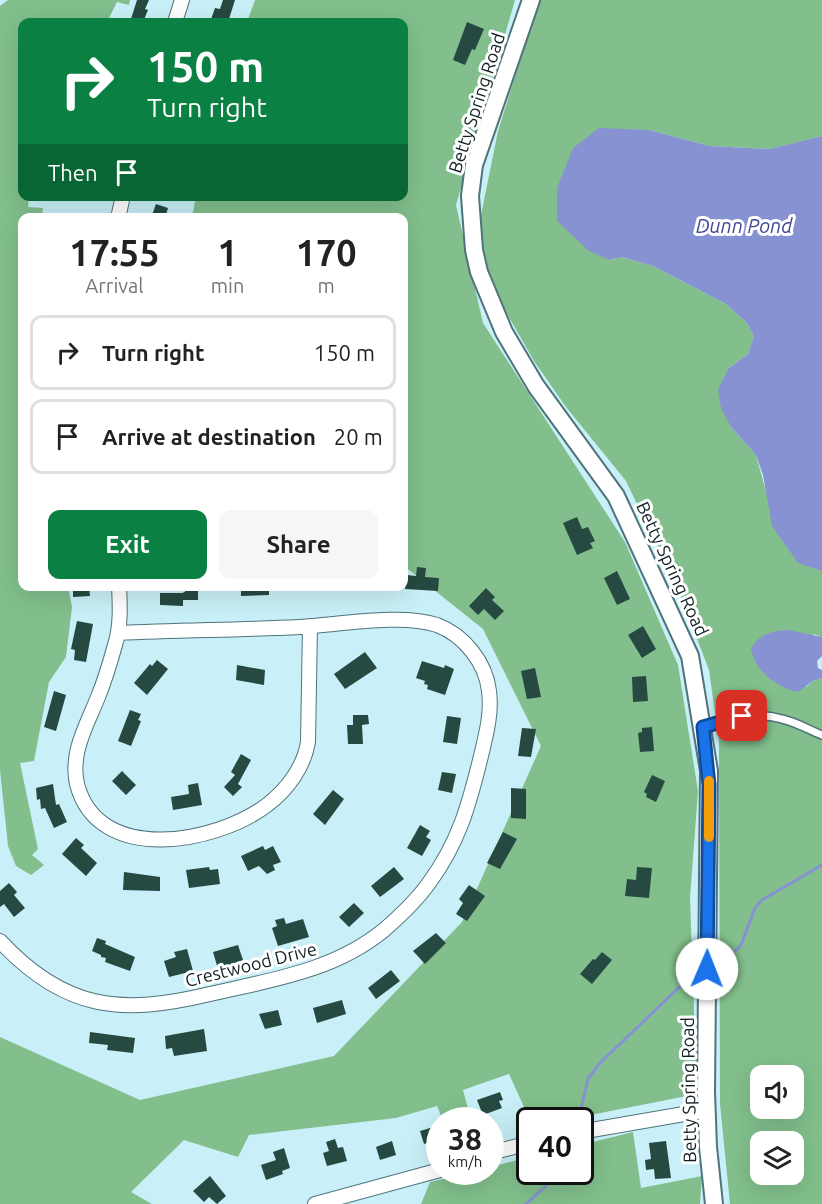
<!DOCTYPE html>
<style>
:root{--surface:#fff;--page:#f6f6f6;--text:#222;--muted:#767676;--line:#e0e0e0;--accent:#0b8043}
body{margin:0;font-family:Ubuntu,sans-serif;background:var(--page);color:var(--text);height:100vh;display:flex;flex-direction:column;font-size:22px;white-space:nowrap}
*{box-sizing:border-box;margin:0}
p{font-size:20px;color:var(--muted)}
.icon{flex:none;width:33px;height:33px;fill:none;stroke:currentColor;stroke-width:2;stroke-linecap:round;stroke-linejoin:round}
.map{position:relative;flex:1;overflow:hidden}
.sheet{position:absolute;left:18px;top:213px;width:390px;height:378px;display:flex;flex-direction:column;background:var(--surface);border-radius:12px;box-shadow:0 6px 24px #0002}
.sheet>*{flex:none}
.guide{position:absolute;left:18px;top:18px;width:390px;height:183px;border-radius:12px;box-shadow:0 6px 24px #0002;background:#0b8043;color:#fff;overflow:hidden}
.fabs{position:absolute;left:750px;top:1065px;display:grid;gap:12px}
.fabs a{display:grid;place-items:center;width:54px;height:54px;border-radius:12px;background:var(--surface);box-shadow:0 6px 24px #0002;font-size:30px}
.speed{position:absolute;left:426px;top:1107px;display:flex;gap:12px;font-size:30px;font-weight:700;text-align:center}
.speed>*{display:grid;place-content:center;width:78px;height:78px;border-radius:50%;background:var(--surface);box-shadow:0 6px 24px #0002;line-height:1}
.speed small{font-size:15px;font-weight:400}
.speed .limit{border:3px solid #111;border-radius:9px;background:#fff;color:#111}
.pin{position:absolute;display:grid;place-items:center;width:51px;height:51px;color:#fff;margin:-26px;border-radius:12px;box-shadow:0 3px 9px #0006}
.me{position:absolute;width:66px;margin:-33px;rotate:1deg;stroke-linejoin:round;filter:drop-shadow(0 0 4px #0008)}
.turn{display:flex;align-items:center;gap:21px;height:126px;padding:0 30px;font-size:27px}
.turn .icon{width:78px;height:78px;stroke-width:2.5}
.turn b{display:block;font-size:42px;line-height:51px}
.then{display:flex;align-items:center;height:57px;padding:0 30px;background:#0003;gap:12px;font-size:22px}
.eta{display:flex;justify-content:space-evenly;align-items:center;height:102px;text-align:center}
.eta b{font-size:36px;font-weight:700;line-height:42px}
.button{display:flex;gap:12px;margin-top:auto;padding:12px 30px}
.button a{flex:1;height:69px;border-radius:12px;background:var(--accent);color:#fff;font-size:24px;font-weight:700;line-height:69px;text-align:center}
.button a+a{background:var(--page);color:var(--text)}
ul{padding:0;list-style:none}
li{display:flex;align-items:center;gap:18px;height:75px;margin:0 12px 9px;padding:0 18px;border:3px solid var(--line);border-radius:12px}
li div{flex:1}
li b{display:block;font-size:22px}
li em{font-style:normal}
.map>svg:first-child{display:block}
.forest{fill:#82bf8c;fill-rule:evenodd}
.water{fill:#8792d3}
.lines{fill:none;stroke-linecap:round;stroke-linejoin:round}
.stream{stroke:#8792d3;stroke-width:3}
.building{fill:#264942}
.service-casing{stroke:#50747b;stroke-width:10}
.minor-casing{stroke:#50747b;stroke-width:16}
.tertiary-casing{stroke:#50747b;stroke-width:20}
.service{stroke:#fff;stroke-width:7}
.minor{stroke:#fff;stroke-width:14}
.tertiary{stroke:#fff;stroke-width:16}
.route-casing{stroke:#114b97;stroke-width:15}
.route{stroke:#1a73e8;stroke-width:10}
.slow{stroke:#f59e0b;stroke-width:10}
.labels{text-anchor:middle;stroke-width:6;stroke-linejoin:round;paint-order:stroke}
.street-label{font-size:18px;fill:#112023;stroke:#fff}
.water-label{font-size:20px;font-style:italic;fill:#424997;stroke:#fff}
</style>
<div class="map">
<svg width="822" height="1204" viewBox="0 0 822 1204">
<rect width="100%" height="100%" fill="#c9f0f8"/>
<path class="forest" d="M8,0H130L129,5L117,2L107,22H22V196L29,197L28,207L43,208L42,217L22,218V586L68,587L72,607L66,657L49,682L34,761L20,763L38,849L32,855L44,865L31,875L16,866L8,846L0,770V6Z
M255,0H515L456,205L483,323L625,542L678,665L698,791L690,898L697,1094L565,1120H530L509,1074L463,1090L471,1120H443L437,1106L396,1118L249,1135L238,1157L184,1140L131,1192L152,1204H0V1037L140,1100L334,1056L462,922L541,746L483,629L404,566V218L192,217L196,197L404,196V22H247Z
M539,0H822V136L771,149L710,146L649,130L609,260L622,257L653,266L726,304L747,323L754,336L748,354L729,368L731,427L756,455L768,499L798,562L822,571V637L813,634L806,687L813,681L822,678V1204H730L720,1104L719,741L709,670L677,587L626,481L566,407L534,361L490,284L479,225L498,131ZM760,1076H794V1108H760ZM760,1142H794V1174H760Z
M633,1132L641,1188L702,1176L700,1204H421L430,1182L472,1172H490L491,1167L529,1157L530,1172H580L581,1145Z"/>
<path class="water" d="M599,128L649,130L710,146L770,149L822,136V571L798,563L772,526L763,475L756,455L731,427L721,408L718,389L729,368L748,354L754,336L747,323L726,304L653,266L622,257L609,260L589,251L557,221V188L573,148Z
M789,630L822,637V656L817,661L818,668L822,670V678L813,681L798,692C775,686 756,672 751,649C760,633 772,631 789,630Z"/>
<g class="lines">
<path class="stream" d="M716,971L741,945L755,908L762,900L822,865
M581,1109L588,1079L600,1063L692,975L701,974
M580,1153L582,1151
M526,1204L561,1172"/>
</g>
<path class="building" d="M137,0H149L145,9L148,10L143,22H130Z
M223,0H235L228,22H210L215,8L220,9Z
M467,22L484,29L475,50L472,49L465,65L453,60Z
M156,204L168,208L165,218H151Z
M577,517L582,529L588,527L595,541L590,543L593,548L577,555L563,523Z
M417,567L426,568L425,577L439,578L438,591L405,589L407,575L416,576Z
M617,571L630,599L617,605L604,578Z
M73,586H89L90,596L73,597Z
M241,586H269V595L241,596Z
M185,588H198V600H183V606L160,605V593H182L185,592Z
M486,588L495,597L492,600L504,611L495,620L484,609L478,615L469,606Z
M77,621L93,624L86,662L74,660L75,650L71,649Z
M643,626L656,649L642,658L628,635Z
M365,652L377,668L345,689L334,674Z
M157,660L168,669L147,695L134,683L150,664L152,666Z
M422,661L444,668L445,665L454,669L445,695L427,689L428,685L424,684L425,681L416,678Z
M237,665L265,670L264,685L236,680Z
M535,668L541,697L527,699L521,671Z
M646,676L648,701L633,702L632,677Z
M54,691L66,695L56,731L44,727Z
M130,710L141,714L138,720L141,721L131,746L118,741Z
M353,715H368L369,724L362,725L363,744H348L347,725H353Z
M447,716L461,718L457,744L443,742Z
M652,727L654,751L640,752L638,733L642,732V728Z
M522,728L536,729L531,757L518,756Z
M241,754L251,760L238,784L242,787L233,796L224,787L235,775L231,772Z
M122,771L136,785L126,795L112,781Z
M442,772L456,774L452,793L438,790Z
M652,775L665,781L656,802L646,797L647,794L644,792Z
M198,783L202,805L173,810L171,797L189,794L188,785Z
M53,784L56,805L59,804L67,822L54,828L45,808L41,809L40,799L37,800L36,788Z
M511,788L526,789V819L511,818Z
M333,790L344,799L325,825L313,814Z
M420,825L430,831L426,837L431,840L422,856L407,848Z
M503,832L517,839L500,869L487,863Z
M76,838L84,845L81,848L97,863L86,876L62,854Z
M263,846L265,850L273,846L281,862L273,865L275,870L267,874L259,866L248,871L241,856Z
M209,867L210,870L218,869L220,884L189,888L186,870Z
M394,867L404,879L380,897L371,886Z
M637,867L652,868L649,898L625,896L627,879L636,880Z
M124,872L160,877V891L123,890Z
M9,883L17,892L14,895L25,908L14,917L4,904L0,907V891Z
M469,885L485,896L467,921L456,914L463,903L459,899Z
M354,903L364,913L349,927L339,917Z
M284,918L286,924L303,919L309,937L278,946L272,928L277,926L275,920Z
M436,933L446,943L425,964L413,951Z
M97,938L106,941L105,944L135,957L130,971L105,962L106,958L101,957V955L92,951Z
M238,945L243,960L218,969L213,952Z
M187,949L193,971L169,977L164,961L176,957L174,952Z
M602,952L612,960L592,984L580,974L593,959L595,960Z
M391,970L400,981L376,999L368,988Z
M342,1000L346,1014L317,1023L313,1008Z
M278,1010L282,1025L265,1029L259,1014Z
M204,1029L207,1051L174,1056L172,1048L166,1049L165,1036Z
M90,1032L135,1038L133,1053L107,1050L108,1045L89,1043Z
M500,1092L503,1100L499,1101L502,1108L483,1115L477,1100Z
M437,1126L440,1139L424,1144L420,1131Z
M335,1139L338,1148L343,1147L347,1161L327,1166L323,1153L329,1151L326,1142Z
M392,1141L396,1155L380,1160L376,1147Z
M666,1141L671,1178L655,1179L654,1169L646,1170L645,1160L651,1159L649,1143Z
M284,1148L290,1168L282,1171L283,1174L266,1180L261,1165L276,1160L273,1152Z
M210,1176L226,1196L217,1204L209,1197L204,1202L193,1191Z"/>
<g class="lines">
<g class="service-casing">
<path id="service" d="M703,727C729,719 754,711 782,719C796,722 809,730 822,735"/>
</g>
<g class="minor-casing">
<path id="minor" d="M175,22L182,0
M118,218L123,196
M119,586C120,606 121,626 115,645C110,663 105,680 98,697C87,725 70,752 77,784C98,866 217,843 267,805C287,790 304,767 308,742L310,626
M0,941C65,1011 122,1015 210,994C271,980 334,971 384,930C400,916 417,900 429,883C459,842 469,805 481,756C486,735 492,713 489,691C486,663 464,635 437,625C401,613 338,625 300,627C239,630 179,630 118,633
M580,1132L707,1110
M490,1153L530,1143
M315,1204L440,1170"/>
</g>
<g class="tertiary-casing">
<path id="tertiary" d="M531,0L474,165L470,196L474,250L479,272L504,332L536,386L616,496L690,656L709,771L706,1092L708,1147L714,1204"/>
</g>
<use href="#service" class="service"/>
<use href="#minor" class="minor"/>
<use href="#tertiary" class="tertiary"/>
</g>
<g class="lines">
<g class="route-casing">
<path id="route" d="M707,969L709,785L703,727L742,716"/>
</g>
<use href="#route" class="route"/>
<path class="slow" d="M709,837V781"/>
</g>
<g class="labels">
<g class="street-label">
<text transform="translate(477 103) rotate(-72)" y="6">Betty Spring Road</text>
<text transform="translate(672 569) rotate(65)" y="6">Betty Spring Road</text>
<text transform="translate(251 965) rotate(-14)" y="6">Crestwood Drive</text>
<text transform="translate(689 1090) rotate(-91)" y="6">Betty Spring Road</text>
</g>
<g class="water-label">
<text x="744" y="233">Dunn Pond</text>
</g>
</g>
</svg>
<div class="fabs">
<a><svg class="icon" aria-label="sound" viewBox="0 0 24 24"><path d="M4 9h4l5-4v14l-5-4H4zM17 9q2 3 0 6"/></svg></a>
<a><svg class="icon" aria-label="layers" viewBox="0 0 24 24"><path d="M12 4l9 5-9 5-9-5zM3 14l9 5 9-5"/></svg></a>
</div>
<div class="speed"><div>38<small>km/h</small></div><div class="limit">40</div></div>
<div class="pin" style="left:742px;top:716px;background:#d93025"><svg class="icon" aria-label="arrive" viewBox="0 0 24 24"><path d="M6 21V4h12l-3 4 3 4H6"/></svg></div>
<svg class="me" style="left:707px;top:969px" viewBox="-20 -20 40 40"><circle r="19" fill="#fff"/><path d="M0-13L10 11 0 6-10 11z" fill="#1a73e8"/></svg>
<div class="guide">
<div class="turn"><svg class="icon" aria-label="right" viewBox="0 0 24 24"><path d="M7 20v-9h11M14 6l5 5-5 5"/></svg><div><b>150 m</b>Turn right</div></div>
<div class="then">Then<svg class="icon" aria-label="arrive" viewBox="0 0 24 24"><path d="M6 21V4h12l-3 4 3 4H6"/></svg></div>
</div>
<section class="sheet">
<div class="eta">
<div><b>17:55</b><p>Arrival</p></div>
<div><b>1</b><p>min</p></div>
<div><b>170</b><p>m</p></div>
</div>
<ul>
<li><svg class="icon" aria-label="right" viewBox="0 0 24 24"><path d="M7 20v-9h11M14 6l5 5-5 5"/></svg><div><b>Turn right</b></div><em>150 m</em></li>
<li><svg class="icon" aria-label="arrive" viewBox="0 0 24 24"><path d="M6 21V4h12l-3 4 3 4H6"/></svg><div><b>Arrive at destination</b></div><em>20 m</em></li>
</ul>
<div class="button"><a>Exit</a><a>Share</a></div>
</section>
</div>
